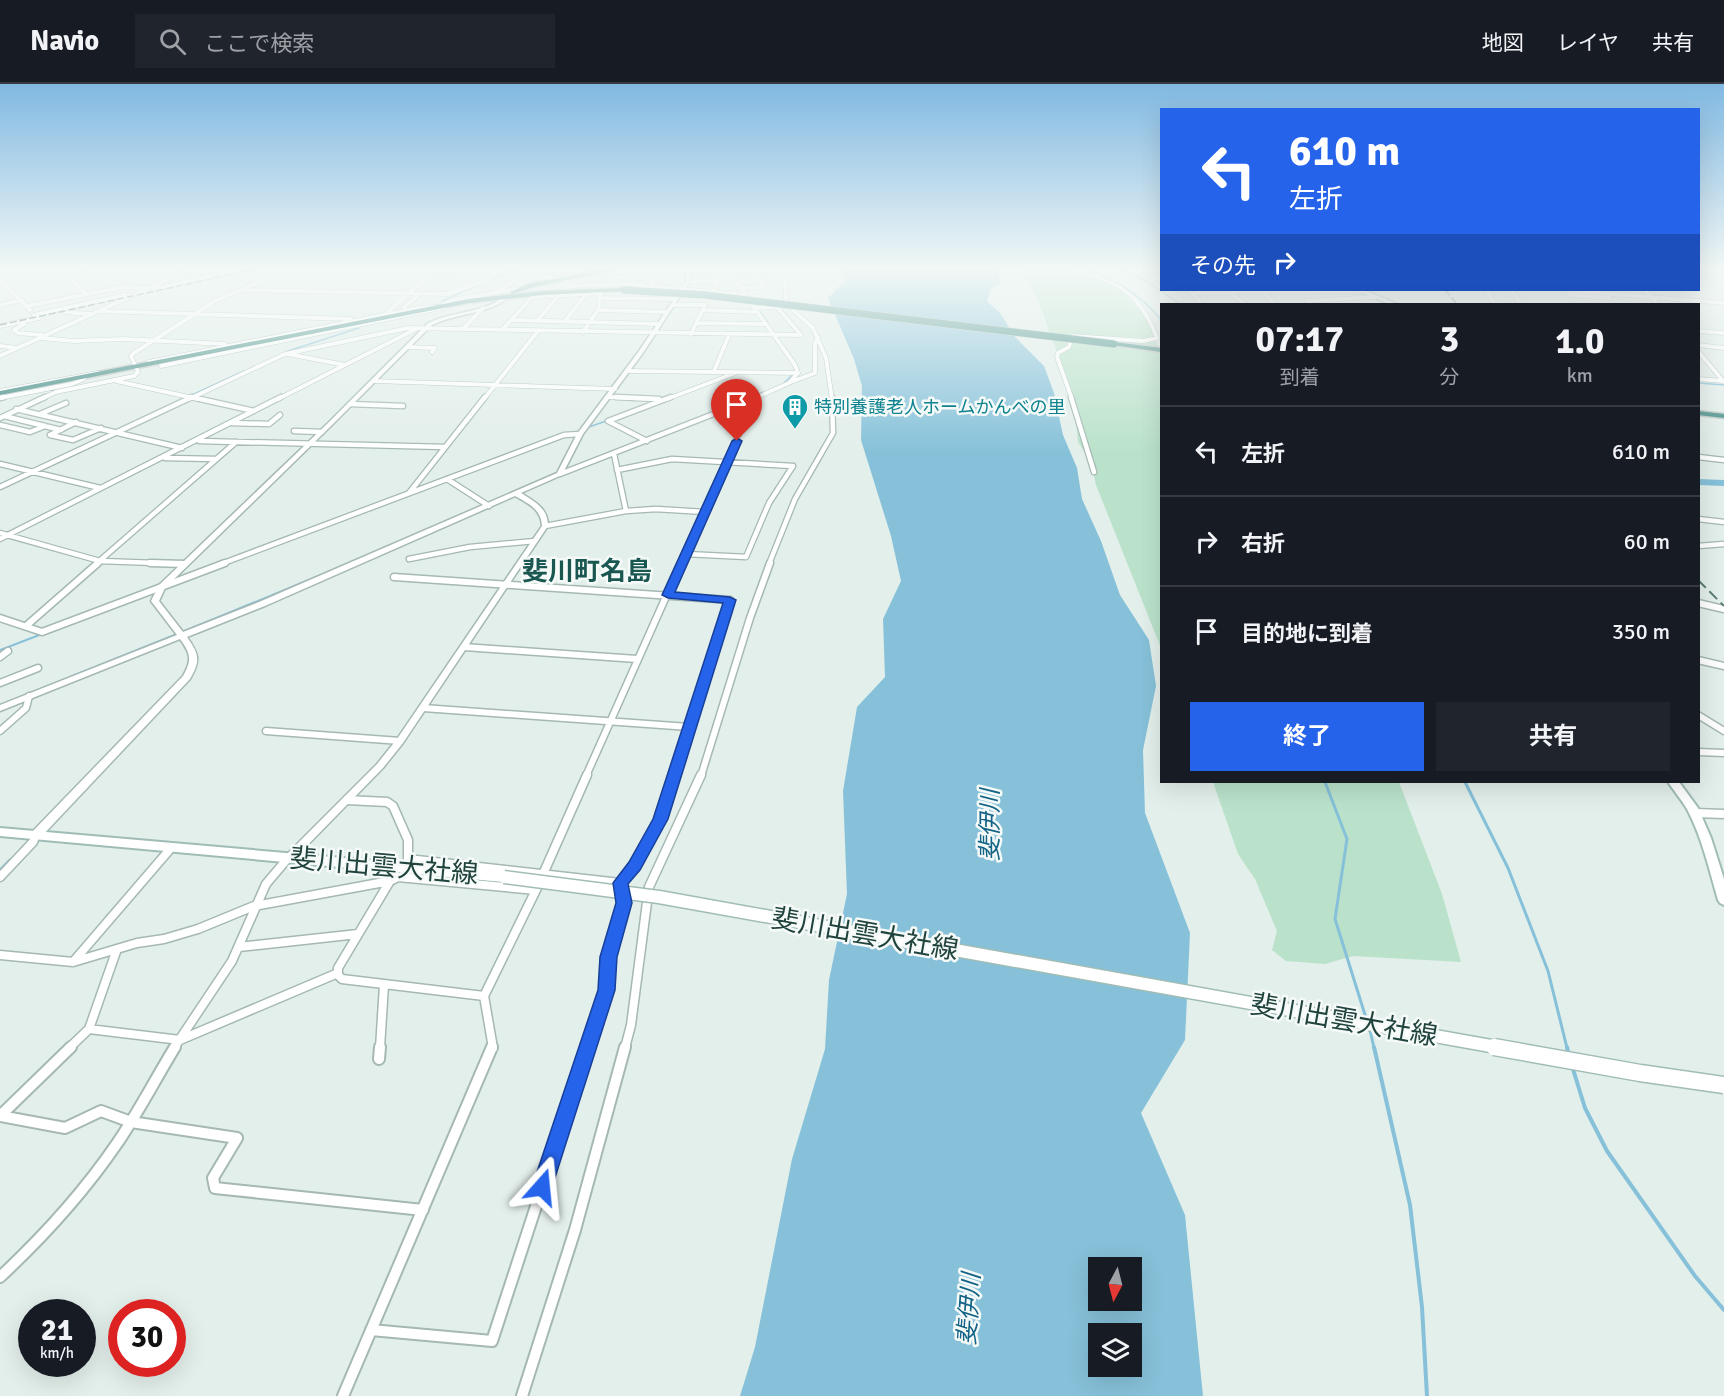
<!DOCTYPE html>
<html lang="ja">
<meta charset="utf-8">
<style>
:root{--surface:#171b24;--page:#20242c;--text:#f1f3f6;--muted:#9ea1a6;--line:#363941;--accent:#2563eb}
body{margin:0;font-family:Signika,"Noto Sans JP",sans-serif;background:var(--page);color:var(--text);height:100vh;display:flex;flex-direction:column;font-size:22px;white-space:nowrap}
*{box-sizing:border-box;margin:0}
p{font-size:20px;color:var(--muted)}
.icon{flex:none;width:33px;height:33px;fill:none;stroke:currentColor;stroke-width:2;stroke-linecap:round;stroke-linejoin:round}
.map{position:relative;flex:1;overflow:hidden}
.details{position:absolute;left:1160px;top:219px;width:540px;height:480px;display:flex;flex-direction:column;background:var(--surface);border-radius:0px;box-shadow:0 6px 24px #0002}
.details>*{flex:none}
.banner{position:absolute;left:1160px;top:24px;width:540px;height:183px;border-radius:0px;box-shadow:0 6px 24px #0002;background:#2563eb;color:#fff;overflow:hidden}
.needle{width:39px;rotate:187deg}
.fabs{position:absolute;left:1088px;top:1173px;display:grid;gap:12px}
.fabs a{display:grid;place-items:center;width:54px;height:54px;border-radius:0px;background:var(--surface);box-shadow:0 6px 24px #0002;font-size:30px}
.speed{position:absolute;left:18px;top:1215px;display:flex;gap:12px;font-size:30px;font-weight:700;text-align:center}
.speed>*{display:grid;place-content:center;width:78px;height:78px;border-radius:50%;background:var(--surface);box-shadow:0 6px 24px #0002;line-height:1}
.speed small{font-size:15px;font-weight:400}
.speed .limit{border:9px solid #d22;background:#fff;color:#111}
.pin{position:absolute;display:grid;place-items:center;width:51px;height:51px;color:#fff;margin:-62px -26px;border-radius:50% 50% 50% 0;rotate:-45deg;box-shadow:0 0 6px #0007}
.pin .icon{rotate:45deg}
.me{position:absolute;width:66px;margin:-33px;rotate:18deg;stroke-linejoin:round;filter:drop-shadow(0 0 4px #0008)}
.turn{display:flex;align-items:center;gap:21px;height:126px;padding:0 30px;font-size:27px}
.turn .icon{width:78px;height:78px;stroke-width:2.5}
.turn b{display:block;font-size:42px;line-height:51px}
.then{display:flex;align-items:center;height:57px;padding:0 30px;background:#0003;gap:12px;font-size:22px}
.eta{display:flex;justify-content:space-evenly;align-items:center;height:102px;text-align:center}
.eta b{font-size:36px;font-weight:700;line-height:42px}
.cta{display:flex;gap:12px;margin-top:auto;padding:12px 30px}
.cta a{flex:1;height:69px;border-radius:0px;background:var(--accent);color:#fff;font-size:24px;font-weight:700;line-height:69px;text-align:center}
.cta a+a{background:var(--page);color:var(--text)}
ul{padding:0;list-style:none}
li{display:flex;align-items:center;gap:18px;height:90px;padding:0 30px;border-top:2px solid var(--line)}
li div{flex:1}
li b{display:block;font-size:22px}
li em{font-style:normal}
header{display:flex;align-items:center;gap:36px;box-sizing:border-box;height:84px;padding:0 30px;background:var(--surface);border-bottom:2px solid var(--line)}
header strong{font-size:28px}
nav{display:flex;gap:33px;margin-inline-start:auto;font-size:21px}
.search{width:420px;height:54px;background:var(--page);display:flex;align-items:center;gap:15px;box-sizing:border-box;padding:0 21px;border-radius:0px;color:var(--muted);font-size:22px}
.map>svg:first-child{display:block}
.green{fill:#bae2ca}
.water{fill:#86c1d9;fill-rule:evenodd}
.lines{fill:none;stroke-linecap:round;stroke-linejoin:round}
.stream-far3{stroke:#86c1d9;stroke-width:1.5}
.stream-far2{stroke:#86c1d9;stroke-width:2}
.stream-far1{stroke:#86c1d9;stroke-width:3}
.stream{stroke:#86c1d9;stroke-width:4}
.canal{stroke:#86c1d9;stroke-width:6}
.minor-far4-casing{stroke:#a5b8b4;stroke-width:5}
.minor-far3-casing{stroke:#a5b8b4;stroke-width:7}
.minor-far2-casing{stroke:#a5b8b4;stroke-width:9}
.minor-far1-casing{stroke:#a5b8b4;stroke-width:11}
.minor-casing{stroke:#a5b8b4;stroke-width:14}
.tertiary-casing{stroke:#a5b8b4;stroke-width:3}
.secondary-casing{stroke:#a0bcb6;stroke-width:4}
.trunk-casing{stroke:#c1cac9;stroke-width:3}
.minor-far4{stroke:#fff;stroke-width:4}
.minor-far3{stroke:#fff;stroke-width:4.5}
.minor-far2{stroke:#fff;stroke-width:6}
.minor-far1{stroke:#fff;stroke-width:8}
.minor{stroke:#fff;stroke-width:10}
.tertiary{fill:#fff;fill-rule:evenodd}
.secondary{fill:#fff;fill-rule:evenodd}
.trunk{fill:#468e87;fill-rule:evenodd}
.rail-far1{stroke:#5b7e79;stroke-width:1.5;stroke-dasharray:7 3;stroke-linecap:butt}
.rail{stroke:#5b7e79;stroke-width:2;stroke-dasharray:11 5;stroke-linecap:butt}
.secondary-bridge-far1-casing{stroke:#a0bcb6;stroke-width:15;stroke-linecap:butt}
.secondary-bridge-casing{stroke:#a0bcb6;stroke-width:19;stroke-linecap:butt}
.trunk-bridge-casing{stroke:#c1cac9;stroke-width:8;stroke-linecap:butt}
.secondary-bridge-far1{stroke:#fff;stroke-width:12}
.secondary-bridge{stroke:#fff;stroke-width:16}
.trunk-bridge{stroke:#468e87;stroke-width:7}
.route{fill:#2563eb;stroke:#184099;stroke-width:1.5}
.labels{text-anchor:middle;stroke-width:5;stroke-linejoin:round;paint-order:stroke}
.far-culture-label{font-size:18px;fill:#0d838f;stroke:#f5faf8;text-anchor:start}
.water-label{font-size:24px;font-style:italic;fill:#136386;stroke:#f5faf8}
.quarter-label{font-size:26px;font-weight:bold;fill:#1a5751;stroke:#f5faf8}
.near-street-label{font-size:27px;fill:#21433e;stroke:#f5faf8}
</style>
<header>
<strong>Navio</strong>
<div class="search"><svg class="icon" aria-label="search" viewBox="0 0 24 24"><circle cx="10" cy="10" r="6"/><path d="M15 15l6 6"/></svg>ここで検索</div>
<nav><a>地図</a><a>レイヤ</a><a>共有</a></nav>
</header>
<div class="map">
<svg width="1724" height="1312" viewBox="0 0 1724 1312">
<rect width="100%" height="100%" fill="#e3efeb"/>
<path class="green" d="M1021,185H1071L1109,199L1121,206L1145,232L1161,270V564L1096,401L1091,378L1078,358L1075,328L1054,273L1057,268L1037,213Z
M1213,698H1399L1442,810L1461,878L1353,872L1325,880L1286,877L1272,866L1277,847L1255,795L1238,770Z"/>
<path class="water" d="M842,185H994L998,188L1001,199L991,205L987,217L1000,229L1016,254L1044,282L1054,309L1063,351L1077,384L1082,415L1101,457L1120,511L1149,556L1156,602L1143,666L1145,729L1190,849L1185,956L1141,1029L1185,1131L1203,1312H740L755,1263L792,1075L825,965L829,896L847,810L843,707L857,623L885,593L883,535L901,497L891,452L861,356L862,302L854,275L828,214L845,197ZM1098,1184H1131V1216H1098ZM1098,1250H1131V1282H1098Z"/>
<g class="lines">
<path class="stream-far3" d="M1083,185C1115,196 1140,209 1161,236
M1121,185L1146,197L1180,220
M442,217L515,185
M754,219L768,239
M785,264L795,279
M285,268L359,244
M784,299L794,289
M1698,299L1724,301
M192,311L244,287
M756,311L767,307
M586,344L609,336
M0,400L16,393
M376,424L413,410"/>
<path class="stream-far2" d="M182,548L321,491
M0,566L42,550
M0,621L177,550"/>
<path class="stream-far1" d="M1325,698L1347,755L1335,835L1366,934
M1465,698L1508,784L1548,887L1567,964
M0,786L10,776
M1370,946L1374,964"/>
<path class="stream" d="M1374,963L1410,1121L1422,1223L1427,1312
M1567,963L1568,968
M1572,982L1585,1024L1607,1067L1695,1192L1724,1226"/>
<path class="canal" d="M1698,398L1724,399"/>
<g class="minor-far4-casing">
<path id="minor-far4" d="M358,185L497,188L563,195L569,199V202L628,200L745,211
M627,185L729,188L755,185
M727,185L795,281L798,289
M785,185L786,215
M188,186L227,185
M0,188L15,185
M1698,191L1724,193
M1713,192L1724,203
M617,193L656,195L649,203
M1154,194L1161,193
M0,195L30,226
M688,197H718L714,207
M740,204L764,203L752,185
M154,205L243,185
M243,206L448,210L484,197L499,187
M499,206L535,185
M1486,206L1495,220
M1512,206L1520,220
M1562,206L1724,219
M1645,206L1658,220
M1190,207L1202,220
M1262,207L1275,220
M1191,209L1361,207
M1230,209L1245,220
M86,210L67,192L110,185
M1570,211L1610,214
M600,214L675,215
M1307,217L1375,213
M1494,219L1509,220
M0,221L22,216
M443,221L452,216L516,205
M672,221H705L691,250
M27,222L123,203L146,204
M407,226L404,223L420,210
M598,226L666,228
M703,226L756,228
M793,226L813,244L826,274L832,315
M99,227L351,235
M65,228L89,230
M386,230L433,187
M34,231L125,211
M511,236L658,240
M537,237L559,211
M565,237L586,210
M697,239L765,240
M24,240L14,246L18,249L42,251
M0,242L39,234
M463,245L483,224
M502,246L532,213L601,209L598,226L583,248
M1698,247L1724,249
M41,254L74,257L123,255L225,260
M1698,261L1724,264
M0,262L17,264
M407,263L435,264L432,268
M1698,267L1724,298
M288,270L345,281
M0,272L191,185
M149,278L419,224L435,223
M161,282L445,223
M627,287L798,289
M714,287L729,251
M1698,295L1723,297
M116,297L198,315
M374,297L615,305
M791,298L815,289V260L818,253
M0,307L98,289
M608,313L654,315
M0,314L72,300L84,295
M41,315L56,308L134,292L138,288L131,272L134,269L215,217L254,200L276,185
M189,315L285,270L408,244L801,251L777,223L754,224
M278,315L416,245
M484,315L538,247
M667,315L738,288
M753,315L789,299L798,289
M1072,315L1057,273L1058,269L1069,263L1072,252L1143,257L1157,254C1139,207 1119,200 1075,185"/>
</g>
<g class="minor-far3-casing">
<path id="minor-far3" d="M191,313L254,327
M616,313L659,315
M1071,313L1094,388
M0,314L4,313
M350,320L403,322
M16,325L182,364
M40,330L66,319
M4,332L61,346
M0,334L45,313
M76,338L50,351L73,356L101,344
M232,339L269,340L280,331
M0,341L30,348L45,342
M294,347L322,348
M199,357L445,363
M647,357L608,337L671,313
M614,370L626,427
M1698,373L1724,376
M165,374L216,375
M0,380L100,404
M617,386L672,375L793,382L769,419L746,473L686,470
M560,390L757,313
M447,395L489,422
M0,403L192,313
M409,409L485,313
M1698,435L1724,438
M545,442L626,427L656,425L705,428
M0,449L100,477L185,480
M0,455L281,313
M1698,462L1724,460
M409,475L470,463L535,457
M96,480L236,358
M221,480L564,351L580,350
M680,480L755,314
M769,480L795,415L833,349L832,313"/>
</g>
<g class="minor-far2-casing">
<path id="minor-far2" d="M150,479L185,480
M394,493L730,516L674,692
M1698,519L1724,525
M0,534L42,548L225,479
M26,542L98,479
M464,563L637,575
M0,573L8,567
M1698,576L1724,582
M0,599L38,584
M423,624L689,643
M1698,631L1724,647
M0,647L26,624L29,612
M266,647L400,657
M1698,668L1724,669
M586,692L681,479
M701,692L750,534L770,479"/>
</g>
<g class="minor-far1-casing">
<path id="minor-far1" d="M347,716L387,718L393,722L408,756V775L620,799C648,767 662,731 675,691
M1695,729L1724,730
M0,793L33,758L36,751
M398,793L536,806L484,912L342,895L338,891V884L390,797Z
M536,806L587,691
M239,863L358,850
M0,871L73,878L137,859L164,855L198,845L254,822L390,797
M73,878L171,764
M484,912L493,964
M89,945L180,956L338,889
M69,964L89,945L117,865
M174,964L232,877L266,800L288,774
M380,964L384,901
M588,964L607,906L609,873L624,819L622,807
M625,964L631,941L649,803L701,691"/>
</g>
<g class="minor-casing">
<path id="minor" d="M379,975L380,963
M0,1032L65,1044L101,1027L131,1038L237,1054L213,1094L215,1104L423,1126
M0,1032L71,963
M0,1193C44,1152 84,1108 118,1058C139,1027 156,994 175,963
M371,1246L492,1257L588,963
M343,1312L492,963
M522,1312L575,1146L625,963"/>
</g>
<g class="tertiary-casing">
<path id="tertiary" d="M687,185H691L690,197L643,269L583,350L562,391L521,409C535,418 548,424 548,442L403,659L383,684L292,777H284L283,774L377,680L397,655L542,442C541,425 529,420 515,412L265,522L187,553C199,570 201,576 190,595L40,754H32L31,751L32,748L183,592C192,576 191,570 180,555L0,627V621L177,551L151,517L159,501L328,339L428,239C453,227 485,229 505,212L509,213C491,230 456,229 432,241L332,341L165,504L159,517L183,548L259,518L557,389L577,350L639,267L686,197Z"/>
</g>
<g class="secondary-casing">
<path id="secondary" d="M1356,206H1363L1397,220H1390Z
M1668,698H1679L1698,724L1711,754L1724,795V821L1720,819L1718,816C1709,785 1702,753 1687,725C1681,715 1674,707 1668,698Z
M0,744L504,788L508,790L510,793L508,796L504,798L0,752Z"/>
</g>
<g class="trunk-casing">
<path id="trunk" d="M607,185H619L533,203L513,210L510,208L531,199Z
M624,204L626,207L543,211L469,219L0,311V307L469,215L543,207Z
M1114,258L1161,264V268L1112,261V259Z
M1698,327L1724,330V334L1698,331Z"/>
</g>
<use href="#minor-far4" class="minor-far4"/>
<use href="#minor-far3" class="minor-far3"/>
<use href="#minor-far2" class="minor-far2"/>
<use href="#minor-far1" class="minor-far1"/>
<use href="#minor" class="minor"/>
<use href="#tertiary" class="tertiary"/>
<use href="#secondary" class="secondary"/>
<use href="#trunk" class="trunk"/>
<path class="rail-far1" d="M1445,206L1457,220
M0,241L256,185"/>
<path class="rail" d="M1698,496L1724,522"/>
<g class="secondary-bridge-far1-casing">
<path id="secondary-bridge-far1" d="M504,793L659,813L1502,964"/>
</g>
<g class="secondary-bridge-casing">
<path id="secondary-bridge" d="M1494,963L1640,989L1724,1001"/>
</g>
<g class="trunk-bridge-casing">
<path id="trunk-bridge" d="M624,206L705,211L1114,260"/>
</g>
<use href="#secondary-bridge-far1" class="secondary-bridge-far1"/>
<use href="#secondary-bridge" class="secondary-bridge"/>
<use href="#trunk-bridge" class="trunk-bridge"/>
</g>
<linearGradient id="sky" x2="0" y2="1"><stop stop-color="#81b9e2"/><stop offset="0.5" stop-color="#f2f8f6"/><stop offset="1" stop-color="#f2f8f6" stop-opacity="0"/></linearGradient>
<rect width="1724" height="369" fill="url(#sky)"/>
<path class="route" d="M737,354L742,357L675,508L730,513L736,516L668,735L640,786L628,800L632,819L617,873L615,906L552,1103L549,1110L542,1113L535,1110L532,1103L598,906L600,873L616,819L613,799L629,778L653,735L723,519L668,514L662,511L732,357Z"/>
<defs>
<g id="building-pin" transform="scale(1.35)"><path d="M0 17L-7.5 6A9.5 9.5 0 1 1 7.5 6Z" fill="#0f9aa8" stroke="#f5faf8"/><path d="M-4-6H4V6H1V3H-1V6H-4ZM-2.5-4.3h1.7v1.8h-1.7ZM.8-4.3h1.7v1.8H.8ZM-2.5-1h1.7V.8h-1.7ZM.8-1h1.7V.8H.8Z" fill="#fff"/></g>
</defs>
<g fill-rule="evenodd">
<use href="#building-pin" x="795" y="323"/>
</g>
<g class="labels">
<g class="far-culture-label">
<text x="814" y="329">特別養護老人ホームかんべの里</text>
</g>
<g class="water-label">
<text transform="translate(990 741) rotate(-90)" y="8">斐伊川</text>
<text transform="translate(969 1225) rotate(-86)" y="8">斐伊川</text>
</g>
<g class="quarter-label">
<text x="587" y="496">斐川町名島</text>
</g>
<g class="near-street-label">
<text transform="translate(384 782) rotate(5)" y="9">斐川出雲大社線</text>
<text transform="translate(865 850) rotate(10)" y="9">斐川出雲大社線</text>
<text transform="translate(1344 936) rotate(10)" y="9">斐川出雲大社線</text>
</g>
</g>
</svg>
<div class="fabs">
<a><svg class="needle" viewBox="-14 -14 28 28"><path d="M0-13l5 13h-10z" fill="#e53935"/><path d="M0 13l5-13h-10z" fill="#9ea1a6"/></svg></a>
<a><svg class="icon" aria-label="layers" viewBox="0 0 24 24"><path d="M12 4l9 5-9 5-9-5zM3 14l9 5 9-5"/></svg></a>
</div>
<div class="speed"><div>21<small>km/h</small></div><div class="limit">30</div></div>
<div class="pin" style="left:737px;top:357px;background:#d93025"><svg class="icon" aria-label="arrive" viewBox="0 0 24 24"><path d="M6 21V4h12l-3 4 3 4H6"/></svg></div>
<svg class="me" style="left:542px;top:1103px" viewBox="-20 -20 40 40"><path d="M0-17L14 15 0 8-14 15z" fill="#2563eb" stroke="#fff" stroke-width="4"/></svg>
<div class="banner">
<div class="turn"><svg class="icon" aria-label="left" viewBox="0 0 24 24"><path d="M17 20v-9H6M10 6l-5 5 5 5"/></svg><div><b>610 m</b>左折</div></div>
<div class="then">その先<svg class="icon" aria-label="right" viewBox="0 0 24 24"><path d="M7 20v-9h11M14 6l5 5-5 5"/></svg></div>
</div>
<section class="details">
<div class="eta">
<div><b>07:17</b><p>到着</p></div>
<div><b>3</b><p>分</p></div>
<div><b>1.0</b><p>km</p></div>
</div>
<ul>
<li><svg class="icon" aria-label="left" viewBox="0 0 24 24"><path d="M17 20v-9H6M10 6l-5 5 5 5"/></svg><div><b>左折</b></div><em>610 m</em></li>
<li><svg class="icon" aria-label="right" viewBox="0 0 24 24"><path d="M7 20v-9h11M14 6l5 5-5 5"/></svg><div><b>右折</b></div><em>60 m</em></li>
<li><svg class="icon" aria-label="arrive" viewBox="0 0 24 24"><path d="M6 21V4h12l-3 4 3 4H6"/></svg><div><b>目的地に到着</b></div><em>350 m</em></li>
</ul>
<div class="cta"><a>終了</a><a>共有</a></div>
</section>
</div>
